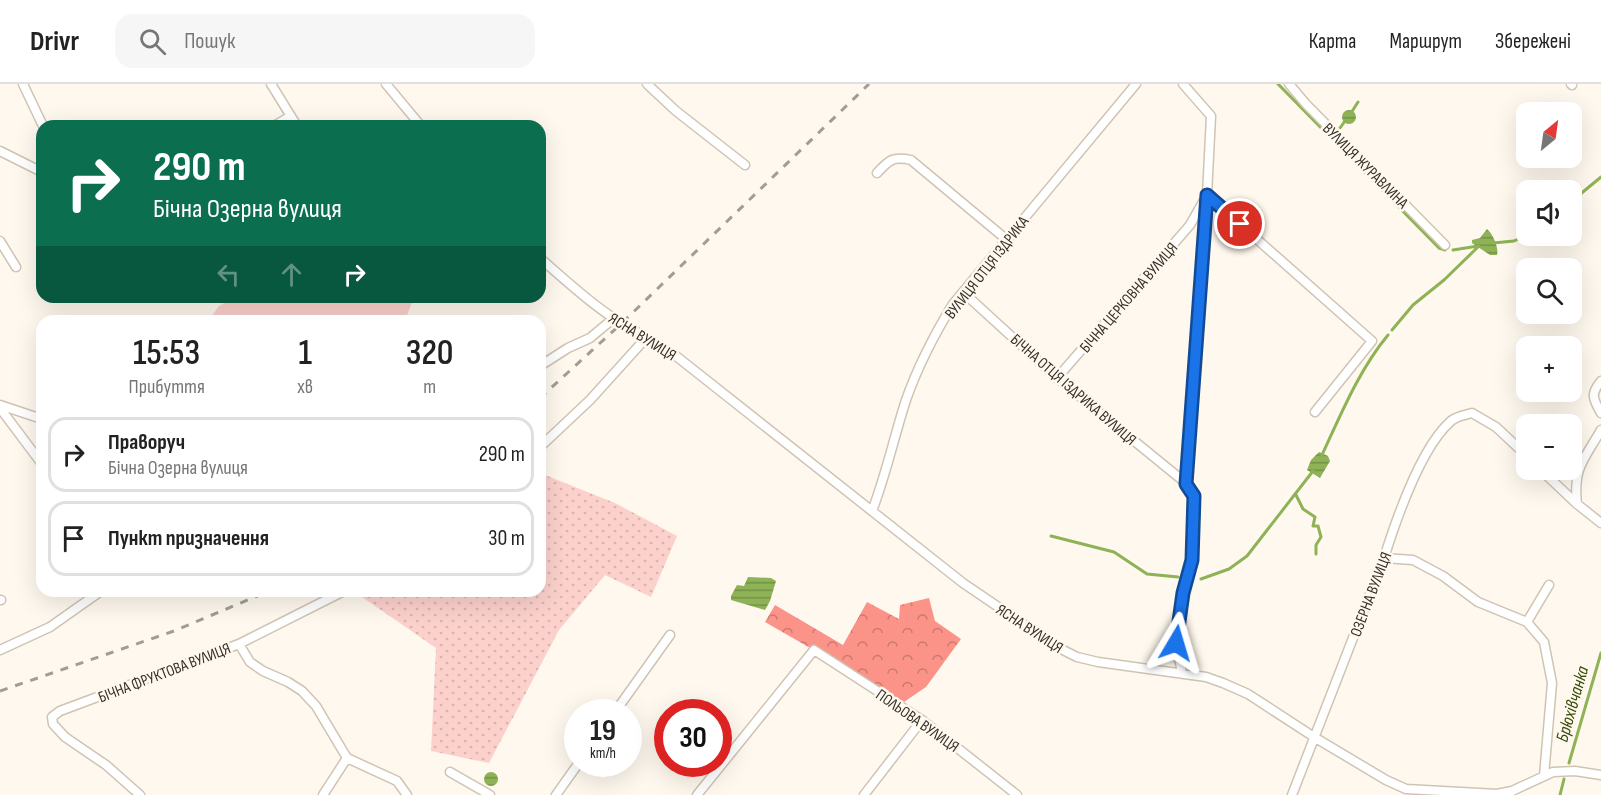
<!DOCTYPE html>
<html lang="uk">
<meta charset="utf-8">
<style>
:root{--surface:#fff;--page:#f6f6f6;--text:#222;--muted:#767676;--line:#e0e0e0}
body{margin:0;font-family:"Sofia Sans Condensed",sans-serif;background:var(--page);color:var(--text);height:100vh;display:flex;flex-direction:column;font-size:22px;white-space:nowrap}
*{box-sizing:border-box;margin:0}
p{font-size:20px;color:var(--muted)}
.icon{flex:none;width:33px;height:33px;fill:none;stroke:currentColor;stroke-width:2;stroke-linecap:round;stroke-linejoin:round}
.map{position:relative;flex:1;overflow:hidden}
.side{position:absolute;left:36px;top:231px;width:510px;height:282px;display:flex;flex-direction:column;background:var(--surface);border-radius:18px;box-shadow:0 6px 24px #0002}
.side>*{flex:none}
.banner{position:absolute;left:36px;top:36px;width:510px;height:183px;border-radius:18px;box-shadow:0 6px 24px #0002;background:#0b6e4f;color:#fff;overflow:hidden}
.needle{width:39px;rotate:29deg}
.controls{position:absolute;left:1516px;top:18px;display:grid;gap:12px}
.controls a{display:grid;place-items:center;width:66px;height:66px;border-radius:12px;background:var(--surface);box-shadow:0 6px 24px #0002;font-size:30px}
.speed{position:absolute;left:564px;top:615px;display:flex;gap:12px;font-size:30px;font-weight:700;text-align:center}
.speed>*{display:grid;place-content:center;width:78px;height:78px;border-radius:50%;background:var(--surface);box-shadow:0 6px 24px #0002;line-height:1}
.speed small{font-size:15px;font-weight:400}
.speed .limit{border:9px solid #d22;background:#fff;color:#111}
.pin{position:absolute;display:grid;place-items:center;width:51px;height:51px;color:#fff;margin:-26px;border:3px solid #fff;border-radius:50%;box-shadow:0 2px 6px #0007}
.me{position:absolute;width:66px;margin:-33px;rotate:7deg;stroke-linejoin:round;filter:drop-shadow(0 0 4px #0008)}
.turn{display:flex;align-items:center;gap:21px;height:126px;padding:0 18px;font-size:27px}
.turn .icon{width:78px;height:78px;stroke-width:2.5}
.turn b{display:block;font-size:42px;line-height:51px}
.lanes{display:flex;align-items:center;height:57px;padding:0 18px;background:#0003;justify-content:center;gap:30px;direction:ltr}
.lanes .off{opacity:.35}
.eta{display:flex;justify-content:space-evenly;align-items:center;height:102px;text-align:center}
.eta b{font-size:36px;font-weight:600;line-height:42px}
ul{padding:0;list-style:none}
li{display:flex;align-items:center;gap:18px;height:75px;margin:0 12px 9px;padding:0 6px;border:3px solid var(--line);border-radius:18px}
li div{flex:1}
li b{display:block;font-size:22px}
li em{font-style:normal}
header{display:flex;align-items:center;gap:36px;box-sizing:border-box;height:84px;padding:0 30px;background:var(--surface);border-bottom:2px solid var(--line)}
header strong{font-size:28px}
nav{display:flex;gap:33px;margin-inline-start:auto;font-size:21px}
.search{width:420px;height:54px;background:var(--page);display:flex;align-items:center;gap:15px;box-sizing:border-box;padding:0 21px;border-radius:18px;color:var(--muted);font-size:22px}
.map>svg:first-child{display:block}
.grass{fill:url(#grass-dots)}
.forest{fill:url(#forest-crowns)}
.park{fill:#fcd1cc}
.water{fill:url(#water-rules)}
.lines{fill:none;stroke-linecap:round;stroke-linejoin:round}
.stream{stroke:#8eb256;stroke-width:3}
.minor-casing{stroke:#cfc4b4;stroke-width:11}
.minor{stroke:#fff;stroke-width:8}
.rail{stroke:#a19c94;stroke-width:3;stroke-dasharray:8 8;stroke-linecap:butt}
.route-casing{stroke:#114b97;stroke-width:15}
.route{stroke:#1a73e8;stroke-width:10}
.labels{text-anchor:middle;stroke-width:5;stroke-linejoin:round;paint-order:stroke}
.street-label{font-size:16px;fill:#34302a;stroke:#fff8ee}
.water-label{font-size:18px;font-style:italic;fill:#364d08;stroke:#fff8ee}
</style>
<header>
<strong>Drivr</strong>
<div class="search"><svg class="icon" aria-label="search" viewBox="0 0 24 24"><circle cx="10" cy="10" r="6"/><path d="M15 15l6 6"/></svg>Пошук</div>
<nav><a>Карта</a><a>Маршрут</a><a>Збережені</a></nav>
</header>
<div class="map">
<svg width="1601" height="711" viewBox="0 0 1601 711">
<defs>
<pattern id="grass-dots" width="8" height="8" patternUnits="userSpaceOnUse" patternTransform="scale(1.5)"><rect width="8" height="8" fill="#fcd1cc"/><path d="M2 2h.1M6 6h.1" fill="none" stroke="#d9b4af" stroke-width="1.8" stroke-linecap="round"/></pattern>
<pattern id="forest-crowns" width="20" height="18" patternUnits="userSpaceOnUse" patternTransform="scale(1.5)"><rect width="20" height="18" fill="#fb9389"/><path d="M2 6a3 3 0 1 1 6 0M12 15a3 3 0 1 1 6 0" fill="none" stroke="#cc7870"/></pattern>
<pattern id="water-rules" width="6" height="5" patternUnits="userSpaceOnUse" patternTransform="scale(1.5)"><rect width="6" height="5" fill="#8eb256"/><path d="M0 2.5h6" fill="none" stroke="#759147"/></pattern>
</defs>
<rect width="100%" height="100%" fill="#fff8ee"/>
<path class="grass" d="M540,389L615,419L677,452L651,513L605,491L559,546L489,679L431,667L436,564L362,513L370,507H540Z"/>
<path class="forest" d="M929,514L935,537L961,555L926,603L904,618L765,538L775,521L843,561L867,518L899,535L900,521Z"/>
<path class="park" d="M235,213H411L412,218L405,237H208L219,222Z"/>
<path class="water" d="M1342 33a7 7 0 1 1 14 0a7 7 0 1 1-14 0Z
M1487,145C1493,150 1499,164 1497,171H1490L1472,159V156L1480,154Z
M1319,368L1328,372L1330,377L1320,394L1307,386L1311,376Z
M748,493L771,494L776,497L770,517L765,526L731,516V512L737,501L744,502Z
M484 695a7 7 0 1 1 14 0a7 7 0 1 1-14 0Z"/>
<g class="lines">
<path class="stream" d="M1278,0L1439,164L1445,166
M1351,29L1358,18
M1340,44L1345,37
M1572,117L1601,93
M1493,159L1514,157L1527,151
M1453,166L1478,162
M1392,246L1413,221L1444,196L1479,162
M1322,371C1341,330 1359,286 1388,251
M1296,411L1303,425L1315,433L1313,442H1318L1321,453L1316,461V470
M1051,452L1114,468L1147,490L1178,493
M1201,495L1229,485L1247,472L1313,387
M1569,679L1601,569
M1560,711L1564,695"/>
<g class="minor-casing">
<path id="minor" d="M23,0L43,42
M271,0L297,42
M386,0L421,42
M647,0L676,27L745,81
M1289,0L1306,20L1445,161
M1571,0L1572,1
M274,42L291,32
M0,67L42,88
M877,89C889,76 893,72 911,76L1007,156
M1207,111L1372,257L1315,328
M0,157L16,183
M540,174C563,194 586,216 612,233C633,247 656,257 676,272L963,499L1057,563L1077,573L1098,578L1206,593L1223,599L1248,610L1314,653L1386,696L1406,705L1497,710L1512,707L1553,688L1575,687L1601,691
M964,209L1057,294L1187,400
M540,282L568,264L590,254L614,234
M1057,294L1190,141L1207,111L1211,32L1183,0
M1601,297C1590,310 1593,315 1601,329
M0,321L42,335
M0,324L42,380
M540,363L590,316L646,254
M1541,386L1577,420L1601,439
M1577,420C1573,383 1584,376 1601,346
M872,427C886,391 894,353 906,316C918,282 934,251 953,220L1136,0
M1384,474L1413,476L1443,492L1478,518L1527,538L1544,558L1552,599L1544,692
M0,516H1
M1527,538L1549,501
M239,560L250,578L263,587L288,598L302,607L316,622L347,674L397,697L407,711
M0,566L50,543L101,507
M1182,589L1176,559L1183,509L1192,476L1194,412L1187,400L1207,111
M615,628L670,551
M450,688L490,711
M140,711L106,681L65,653L53,640L52,633L60,627L239,560L344,507
M323,711L347,674
M556,711L578,680
M697,711L814,566L922,636L1017,711
M864,711L922,636
M1292,711L1384,474C1396,436 1421,363 1451,337C1456,332 1465,331 1472,329L1496,343L1527,372"/>
</g>
<use href="#minor" class="minor"/>
<path class="rail" d="M540,314L622,239L869,0
M0,607L174,547L269,507"/>
</g>
<g class="lines">
<g class="route-casing">
<path id="route" d="M1176,559L1183,509L1192,476L1194,412L1186,400L1207,111L1240,140"/>
</g>
<use href="#route" class="route"/>
</g>
<g class="labels">
<g class="street-label">
<text transform="translate(1366 81) rotate(45)" y="6">ВУЛИЦЯ ЖУРАВЛИНА</text>
<text transform="translate(986 183) rotate(-52)" y="6">ВУЛИЦЯ ОТЦЯ ІЗДРИКА</text>
<text transform="translate(1128 213) rotate(-49)" y="6">БІЧНА ЦЕРКОВНА ВУЛИЦЯ</text>
<text transform="translate(643 252) rotate(32)" y="6">ЯСНА ВУЛИЦЯ</text>
<text transform="translate(1074 305) rotate(41)" y="6">БІЧНА ОТЦЯ ІЗДРИКА ВУЛИЦЯ</text>
<text transform="translate(1370 510) rotate(-69)" y="6">ОЗЕРНА ВУЛИЦЯ</text>
<text transform="translate(1030 544) rotate(33)" y="6">ЯСНА ВУЛИЦЯ</text>
<text transform="translate(164 588) rotate(-21)" y="6">БІЧНА ФРУКТОВА ВУЛИЦЯ</text>
<text transform="translate(918 636) rotate(35)" y="6">ПОЛЬОВА ВУЛИЦЯ</text>
</g>
<g class="water-label">
<text transform="translate(1572 620) rotate(-74)" y="6">Брюхівчанка</text>
</g>
</g>
</svg>
<div class="controls">
<a><svg class="needle" viewBox="-14 -14 28 28"><path d="M0-13l5 13h-10z" fill="#e53935"/><path d="M0 13l5-13h-10z" fill="#767676"/></svg></a>
<a><svg class="icon" aria-label="sound" viewBox="0 0 24 24"><path d="M4 9h4l5-4v14l-5-4H4zM17 9q2 3 0 6"/></svg></a>
<a><svg class="icon" aria-label="search" viewBox="0 0 24 24"><circle cx="10" cy="10" r="6"/><path d="M15 15l6 6"/></svg></a>
<a>+</a>
<a>−</a>
</div>
<div class="speed"><div>19<small>km/h</small></div><div class="limit">30</div></div>
<div class="pin" style="left:1240px;top:140px;background:#d93025"><svg class="icon" aria-label="arrive" viewBox="0 0 24 24"><path d="M6 21V4h12l-3 4 3 4H6"/></svg></div>
<svg class="me" style="left:1176px;top:559px" viewBox="-20 -20 40 40"><path d="M0-17L14 15 0 8-14 15z" fill="#1a73e8" stroke="#fff" stroke-width="4"/></svg>
<div class="banner">
<div class="turn"><svg class="icon" aria-label="right" viewBox="0 0 24 24"><path d="M7 20v-9h11M14 6l5 5-5 5"/></svg><div><b>290 m</b>Бічна Озерна вулиця</div></div>
<div class="lanes"><svg class="icon off" aria-label="left" viewBox="0 0 24 24"><path d="M17 20v-9H6M10 6l-5 5 5 5"/></svg><svg class="icon off" aria-label="ahead" viewBox="0 0 24 24"><path d="M12 20V5M6 11l6-6 6 6"/></svg><svg class="icon" aria-label="right" viewBox="0 0 24 24"><path d="M7 20v-9h11M14 6l5 5-5 5"/></svg></div>
</div>
<section class="side">
<div class="eta">
<div><b>15:53</b><p>Прибуття</p></div>
<div><b>1</b><p>хв</p></div>
<div><b>320</b><p>m</p></div>
</div>
<ul>
<li><svg class="icon" aria-label="right" viewBox="0 0 24 24"><path d="M7 20v-9h11M14 6l5 5-5 5"/></svg><div><b>Праворуч</b><p>Бічна Озерна вулиця</p></div><em>290 m</em></li>
<li><svg class="icon" aria-label="arrive" viewBox="0 0 24 24"><path d="M6 21V4h12l-3 4 3 4H6"/></svg><div><b>Пункт призначення</b></div><em>30 m</em></li>
</ul>
</section>
</div>
